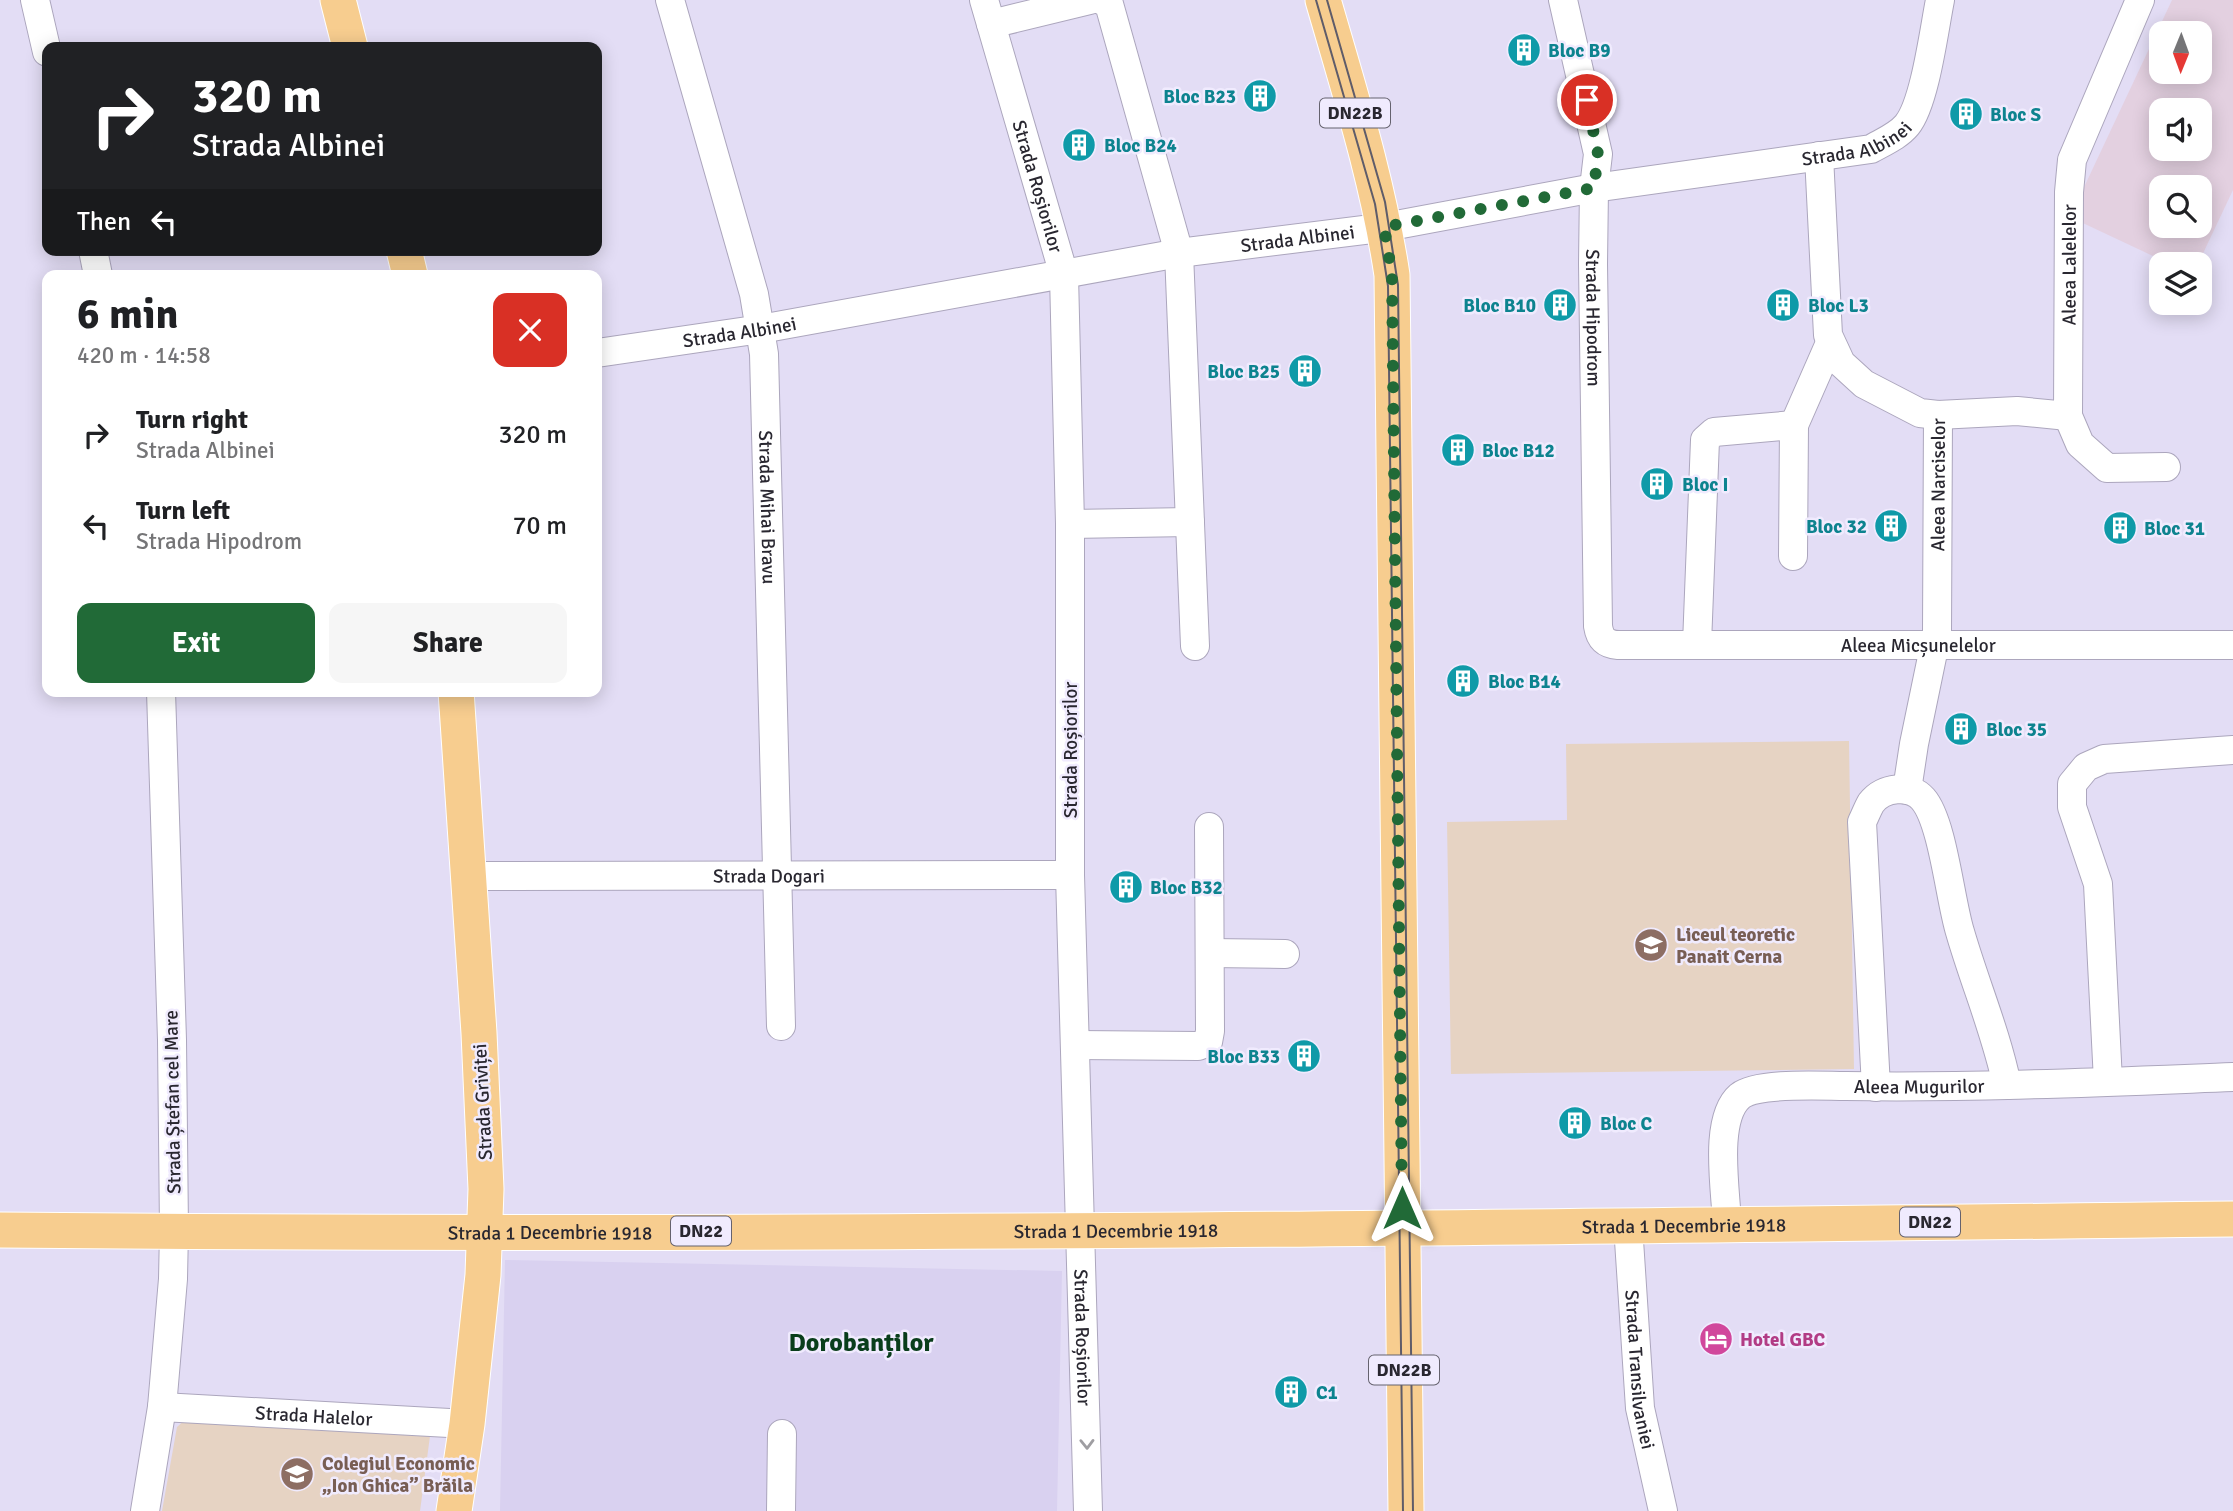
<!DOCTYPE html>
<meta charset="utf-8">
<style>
:root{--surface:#fff;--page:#f6f6f6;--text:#202124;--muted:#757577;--accent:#216a37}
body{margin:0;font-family:Signika,sans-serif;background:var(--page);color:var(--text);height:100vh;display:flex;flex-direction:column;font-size:26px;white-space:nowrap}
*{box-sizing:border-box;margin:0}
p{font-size:23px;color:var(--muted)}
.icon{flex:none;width:38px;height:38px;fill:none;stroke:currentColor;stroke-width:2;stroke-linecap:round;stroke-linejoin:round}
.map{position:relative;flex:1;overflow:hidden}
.details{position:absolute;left:42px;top:270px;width:560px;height:427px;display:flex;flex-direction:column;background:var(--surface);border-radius:14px;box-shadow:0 4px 18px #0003}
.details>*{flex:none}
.hud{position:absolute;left:42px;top:42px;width:560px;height:214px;border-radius:14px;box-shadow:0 4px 18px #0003;background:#202124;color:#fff;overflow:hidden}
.needle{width:46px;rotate:181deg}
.tools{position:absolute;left:2149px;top:21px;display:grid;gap:14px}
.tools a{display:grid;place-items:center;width:63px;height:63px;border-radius:14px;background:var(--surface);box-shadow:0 4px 18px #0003;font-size:35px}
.pin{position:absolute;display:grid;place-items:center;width:60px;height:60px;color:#fff;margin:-30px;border:4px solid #fff;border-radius:50%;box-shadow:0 2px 7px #0007}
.me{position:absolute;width:77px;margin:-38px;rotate:0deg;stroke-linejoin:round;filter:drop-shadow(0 0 5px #0008)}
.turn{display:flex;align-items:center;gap:24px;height:147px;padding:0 35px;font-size:32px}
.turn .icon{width:91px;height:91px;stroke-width:2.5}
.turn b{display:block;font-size:49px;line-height:60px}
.then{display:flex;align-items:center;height:66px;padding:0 35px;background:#0003;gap:14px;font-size:26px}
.round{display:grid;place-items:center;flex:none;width:74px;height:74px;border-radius:14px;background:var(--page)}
.head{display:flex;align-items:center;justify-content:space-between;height:119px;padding:0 35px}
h1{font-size:42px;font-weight:700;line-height:52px}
.action{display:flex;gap:14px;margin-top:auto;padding:14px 35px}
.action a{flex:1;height:80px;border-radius:14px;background:var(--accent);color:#fff;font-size:28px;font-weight:700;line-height:80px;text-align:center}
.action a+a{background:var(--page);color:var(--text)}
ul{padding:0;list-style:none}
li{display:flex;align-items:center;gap:21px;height:91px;padding:0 35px}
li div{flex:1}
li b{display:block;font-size:26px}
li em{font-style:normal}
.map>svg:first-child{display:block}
.built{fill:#d9d1f0}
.industrial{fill:#e3d0e0;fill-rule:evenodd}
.education{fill:#e6d3c3}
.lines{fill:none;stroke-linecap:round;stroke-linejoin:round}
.minor-casing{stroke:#aca6bd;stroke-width:30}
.major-casing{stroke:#fff;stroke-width:37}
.minor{stroke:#fff;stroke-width:28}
.major{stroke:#f7cd8f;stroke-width:35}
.tram{stroke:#5f5c69;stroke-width:2}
.oneway{stroke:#9f9ea2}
.route{stroke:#216a37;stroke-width:12;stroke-dasharray:0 21.6}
.labels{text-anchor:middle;stroke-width:5;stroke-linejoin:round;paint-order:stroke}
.shield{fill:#f0ebfe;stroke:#65626e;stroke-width:2}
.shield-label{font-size:18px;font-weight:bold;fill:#292730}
.culture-label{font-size:19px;font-weight:bold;fill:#0d838f;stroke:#f0ebfe;text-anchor:start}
.street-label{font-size:19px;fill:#292730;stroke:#f0ebfe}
.education-label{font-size:19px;font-weight:bold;fill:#785e54;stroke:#f0ebfe;text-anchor:start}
.hotel-label{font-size:19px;font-weight:bold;fill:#b23c85;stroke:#f0ebfe;text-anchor:start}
.district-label{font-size:26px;font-weight:bold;fill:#093d1b;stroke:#f0ebfe}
</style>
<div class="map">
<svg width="2233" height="1511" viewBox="0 0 2233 1511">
<rect width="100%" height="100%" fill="#e3ddf5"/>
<path class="built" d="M505,1260L1062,1271L1057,1511H500Z"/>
<path class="industrial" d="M2172,0H2233V190L2198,264H2170L2070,217ZM2161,33H2200V72H2161ZM2161,110H2200V149H2161ZM2161,187H2200V226H2161Z"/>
<path class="education" d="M1849,741L1854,1069L1451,1074L1447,822L1567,820L1566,744Z
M188,1417L430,1436L420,1511H162L177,1427Z"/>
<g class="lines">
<g class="minor-casing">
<g id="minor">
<path d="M35,0L47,52"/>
<path id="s1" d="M670,0L754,294L764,354L781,1026"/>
<path id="s2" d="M984,0L1064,275L1070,524V875L1088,1511"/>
<path d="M1101,0L1109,4L1179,253L1195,646"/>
<path id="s3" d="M1563,0L1598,154L1594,188L1593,264L1598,626C1600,639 1605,644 1618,645H2233"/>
<path d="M991,24L1090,0"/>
<path id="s4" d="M1819,156L1828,335L1841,363L1864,384L1920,413L1938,415L2017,411L2068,416L2069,192L2072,160L2140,0"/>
<path d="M93,250L98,275"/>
<path id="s5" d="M597,353L761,329L1179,253L1380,228L1594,188L1871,149C1883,142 1898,136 1907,125C1925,103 1934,30 1940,0"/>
<path d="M2068,416L2080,444L2107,468L2166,467"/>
<path d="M1070,524L1190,522"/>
<path d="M1793,556L1794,425L1830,343"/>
<path d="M1697,644L1705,440L1714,432L1794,425"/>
<path id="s6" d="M1907,790L1914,744L1937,633L1938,415"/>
<path id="s7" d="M468,876L1070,875"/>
<path d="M1210,953L1285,954"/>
<path d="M1076,1045L1198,1046L1208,1042L1210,1031L1209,827"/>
<path d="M2108,1081L2098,884L2072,807V784L2086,767L2104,759L2233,750"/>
<path d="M1876,1087L1862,822C1865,816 1868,808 1871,803C1883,787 1910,784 1923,799C1943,822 1950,900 1960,932C1975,984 1996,1032 2007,1085"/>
<path id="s8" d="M1727,1224C1726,1191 1713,1119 1740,1096C1758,1082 1822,1086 1845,1086C1974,1088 2104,1082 2233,1077"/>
<path id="s9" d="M1628,1225L1640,1408L1663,1511"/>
<path id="s10" d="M162,1407L467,1424"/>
<path d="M145,1511L162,1407L173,1279L174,1231L172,1040L161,691"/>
<path d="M781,1511L782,1434"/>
</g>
</g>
<g class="major-casing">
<g id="major">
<path d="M338,0L350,47"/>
<path d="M1323,0C1349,90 1378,181 1392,275L1406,1511"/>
<path d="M404,250L410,275"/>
<path id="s11" d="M0,1230C744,1237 1489,1228 2233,1219"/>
<path d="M454,1511L467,1424L483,1275L486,1189L479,1033L456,691"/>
</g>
</g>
<use href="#minor" class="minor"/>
<use href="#major" class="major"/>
<path class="tram" d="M1316,0L1375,204L1388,286L1403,1511
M1327,0L1385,202L1398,285L1413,1511"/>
</g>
<defs><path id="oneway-chevron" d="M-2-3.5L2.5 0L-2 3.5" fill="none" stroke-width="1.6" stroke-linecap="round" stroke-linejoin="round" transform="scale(1.75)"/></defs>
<use class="oneway" href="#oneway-chevron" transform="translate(1087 1444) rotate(89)"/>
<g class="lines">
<path class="route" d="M1402,1208L1392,275L1384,227L1594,188L1598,154L1587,100"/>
</g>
<defs>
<g id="building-disc" transform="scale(1.75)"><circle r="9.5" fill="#0f9aa8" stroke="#f0ebfe"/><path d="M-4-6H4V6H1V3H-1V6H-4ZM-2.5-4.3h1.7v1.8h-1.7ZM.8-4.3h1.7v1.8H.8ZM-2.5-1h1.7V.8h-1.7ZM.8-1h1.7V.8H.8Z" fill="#fff"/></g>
<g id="university-disc" transform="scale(1.75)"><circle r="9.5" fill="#8d6e63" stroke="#f0ebfe"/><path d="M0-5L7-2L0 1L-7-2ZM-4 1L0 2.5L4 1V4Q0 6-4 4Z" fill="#fff"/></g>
<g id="hotel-disc" transform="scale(1.75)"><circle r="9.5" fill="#d1479c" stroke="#f0ebfe"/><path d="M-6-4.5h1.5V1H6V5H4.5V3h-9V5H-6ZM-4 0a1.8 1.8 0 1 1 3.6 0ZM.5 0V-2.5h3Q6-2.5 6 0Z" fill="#fff"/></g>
<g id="school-disc" transform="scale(1.75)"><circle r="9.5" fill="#8d6e63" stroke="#f0ebfe"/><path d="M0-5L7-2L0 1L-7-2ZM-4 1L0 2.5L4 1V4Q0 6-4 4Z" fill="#fff"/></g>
</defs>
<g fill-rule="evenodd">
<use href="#building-disc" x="1524" y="50"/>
<use href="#building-disc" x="1260" y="96"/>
<use href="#building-disc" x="1966" y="114"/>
<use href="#building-disc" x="1079" y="145"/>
<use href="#building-disc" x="1560" y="305"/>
<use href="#building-disc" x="1783" y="305"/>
<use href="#building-disc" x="1305" y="371"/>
<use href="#building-disc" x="1458" y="450"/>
<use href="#building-disc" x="1657" y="484"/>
<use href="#building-disc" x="1891" y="526"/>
<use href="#building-disc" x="2120" y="528"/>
<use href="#building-disc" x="1463" y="681"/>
<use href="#building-disc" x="1961" y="729"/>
<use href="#building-disc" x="1126" y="887"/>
<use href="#university-disc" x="1651" y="945"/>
<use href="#building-disc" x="1304" y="1056"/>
<use href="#building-disc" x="1575" y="1123"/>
<use href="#hotel-disc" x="1716" y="1339"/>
<use href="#building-disc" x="1291" y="1392"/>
<use href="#school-disc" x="297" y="1474"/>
</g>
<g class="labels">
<g class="shield">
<rect x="1320" y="98.5" width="70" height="29" rx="5"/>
<rect x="1900" y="1207.5" width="60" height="29" rx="5"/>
<rect x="671" y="1216.5" width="60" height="29" rx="5"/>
<rect x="1369" y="1355.5" width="70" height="29" rx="5"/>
</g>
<g class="shield-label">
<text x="1355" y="119">DN22B</text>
<text x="1930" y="1228">DN22</text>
<text x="701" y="1237">DN22</text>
<text x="1404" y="1376">DN22B</text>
</g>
<g class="culture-label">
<text x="1548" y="57">Bloc B9</text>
<text x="1236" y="103" text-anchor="end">Bloc B23</text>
<text x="1990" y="121">Bloc S</text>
<text x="1104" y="152">Bloc B24</text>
<text x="1536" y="312" text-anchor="end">Bloc B10</text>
<text x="1808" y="312">Bloc L3</text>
<text x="1280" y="378" text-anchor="end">Bloc B25</text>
<text x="1482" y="457">Bloc B12</text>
<text x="1682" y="491">Bloc I</text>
<text x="1867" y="533" text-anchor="end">Bloc 32</text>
<text x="2144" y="535">Bloc 31</text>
<text x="1488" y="688">Bloc B14</text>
<text x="1986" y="736">Bloc 35</text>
<text x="1150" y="894">Bloc B32</text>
<text x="1280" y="1063" text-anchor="end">Bloc B33</text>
<text x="1600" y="1130">Bloc C</text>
<text x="1316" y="1399">C1</text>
</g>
<g class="street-label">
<text dy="7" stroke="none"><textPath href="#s5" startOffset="1278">Strada Albinei</textPath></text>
<text dy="7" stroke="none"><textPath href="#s2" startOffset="194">Strada Roșiorilor</textPath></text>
<text dy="7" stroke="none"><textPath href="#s5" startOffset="710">Strada Albinei</textPath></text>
<text dy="7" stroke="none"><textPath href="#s4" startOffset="604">Aleea Lalelelor</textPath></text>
<text dy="7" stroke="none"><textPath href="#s3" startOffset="322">Strada Hipodrom</textPath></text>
<text dy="7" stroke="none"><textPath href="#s5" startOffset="144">Strada Albinei</textPath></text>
<text dy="7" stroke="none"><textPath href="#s6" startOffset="308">Aleea Narciselor</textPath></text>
<text dy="7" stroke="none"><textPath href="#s1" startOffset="520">Strada Mihai Bravu</textPath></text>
<text dy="7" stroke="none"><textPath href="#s3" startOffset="961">Aleea Micșunelelor</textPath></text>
<text transform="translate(1070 750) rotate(-90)" y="7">Strada Roșiorilor</text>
<text dy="7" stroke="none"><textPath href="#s7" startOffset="301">Strada Dogari</textPath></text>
<text dy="7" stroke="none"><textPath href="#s8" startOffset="313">Aleea Mugurilor</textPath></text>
<text transform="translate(172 1102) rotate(-91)" y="7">Strada Ștefan cel Mare</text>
<text transform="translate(482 1102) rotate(-93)" y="7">Strada Griviței</text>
<text dy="7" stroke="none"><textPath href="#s11" startOffset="1684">Strada 1 Decembrie 1918</textPath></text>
<text dy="7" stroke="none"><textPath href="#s11" startOffset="1116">Strada 1 Decembrie 1918</textPath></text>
<text dy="7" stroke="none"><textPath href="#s11" startOffset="550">Strada 1 Decembrie 1918</textPath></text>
<text dy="7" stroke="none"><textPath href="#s2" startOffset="1349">Strada Roșiorilor</textPath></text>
<text dy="7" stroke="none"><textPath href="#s9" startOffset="145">Strada Transilvaniei</textPath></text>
<text dy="7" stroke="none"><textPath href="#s10" startOffset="152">Strada Halelor</textPath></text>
</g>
<g class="education-label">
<text x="1676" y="941">Liceul teoretic<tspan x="1676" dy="22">Panait Cerna</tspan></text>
<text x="322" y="1470">Colegiul Economic<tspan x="322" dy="22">„Ion Ghica” Brăila</tspan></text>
</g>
<g class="hotel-label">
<text x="1740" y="1346">Hotel GBC</text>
</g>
<g class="district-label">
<text x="861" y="1351">Dorobanților</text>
</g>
</g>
</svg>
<div class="tools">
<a><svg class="needle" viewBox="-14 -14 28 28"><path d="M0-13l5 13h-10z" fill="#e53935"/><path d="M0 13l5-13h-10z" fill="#757577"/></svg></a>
<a><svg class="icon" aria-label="sound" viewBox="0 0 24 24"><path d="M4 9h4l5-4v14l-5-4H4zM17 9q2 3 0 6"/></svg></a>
<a><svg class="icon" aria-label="search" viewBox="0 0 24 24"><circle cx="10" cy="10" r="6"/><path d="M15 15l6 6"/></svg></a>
<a><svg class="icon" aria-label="layers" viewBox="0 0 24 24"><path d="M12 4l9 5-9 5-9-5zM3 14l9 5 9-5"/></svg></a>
</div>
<div class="pin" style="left:1587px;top:100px;background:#d93025"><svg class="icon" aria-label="arrive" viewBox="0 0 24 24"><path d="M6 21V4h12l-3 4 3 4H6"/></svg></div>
<svg class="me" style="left:1402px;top:1208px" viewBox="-20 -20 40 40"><path d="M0-17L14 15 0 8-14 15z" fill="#216a37" stroke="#fff" stroke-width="4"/></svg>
<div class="hud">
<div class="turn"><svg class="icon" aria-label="right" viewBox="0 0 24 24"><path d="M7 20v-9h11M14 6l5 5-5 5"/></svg><div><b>320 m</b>Strada Albinei</div></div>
<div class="then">Then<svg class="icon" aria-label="left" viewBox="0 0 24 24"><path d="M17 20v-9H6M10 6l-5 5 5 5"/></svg></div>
</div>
<section class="details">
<div class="head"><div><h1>6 min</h1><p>420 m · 14:58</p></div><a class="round" style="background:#d93025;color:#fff"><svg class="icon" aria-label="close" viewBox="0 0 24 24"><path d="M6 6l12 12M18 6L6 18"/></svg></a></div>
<ul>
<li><svg class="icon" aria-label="right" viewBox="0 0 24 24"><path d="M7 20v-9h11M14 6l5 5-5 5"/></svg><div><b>Turn right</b><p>Strada Albinei</p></div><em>320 m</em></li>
<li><svg class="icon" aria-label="left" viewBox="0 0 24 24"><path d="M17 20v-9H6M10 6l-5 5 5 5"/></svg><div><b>Turn left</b><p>Strada Hipodrom</p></div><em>70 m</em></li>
</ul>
<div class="action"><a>Exit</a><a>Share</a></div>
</section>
</div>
